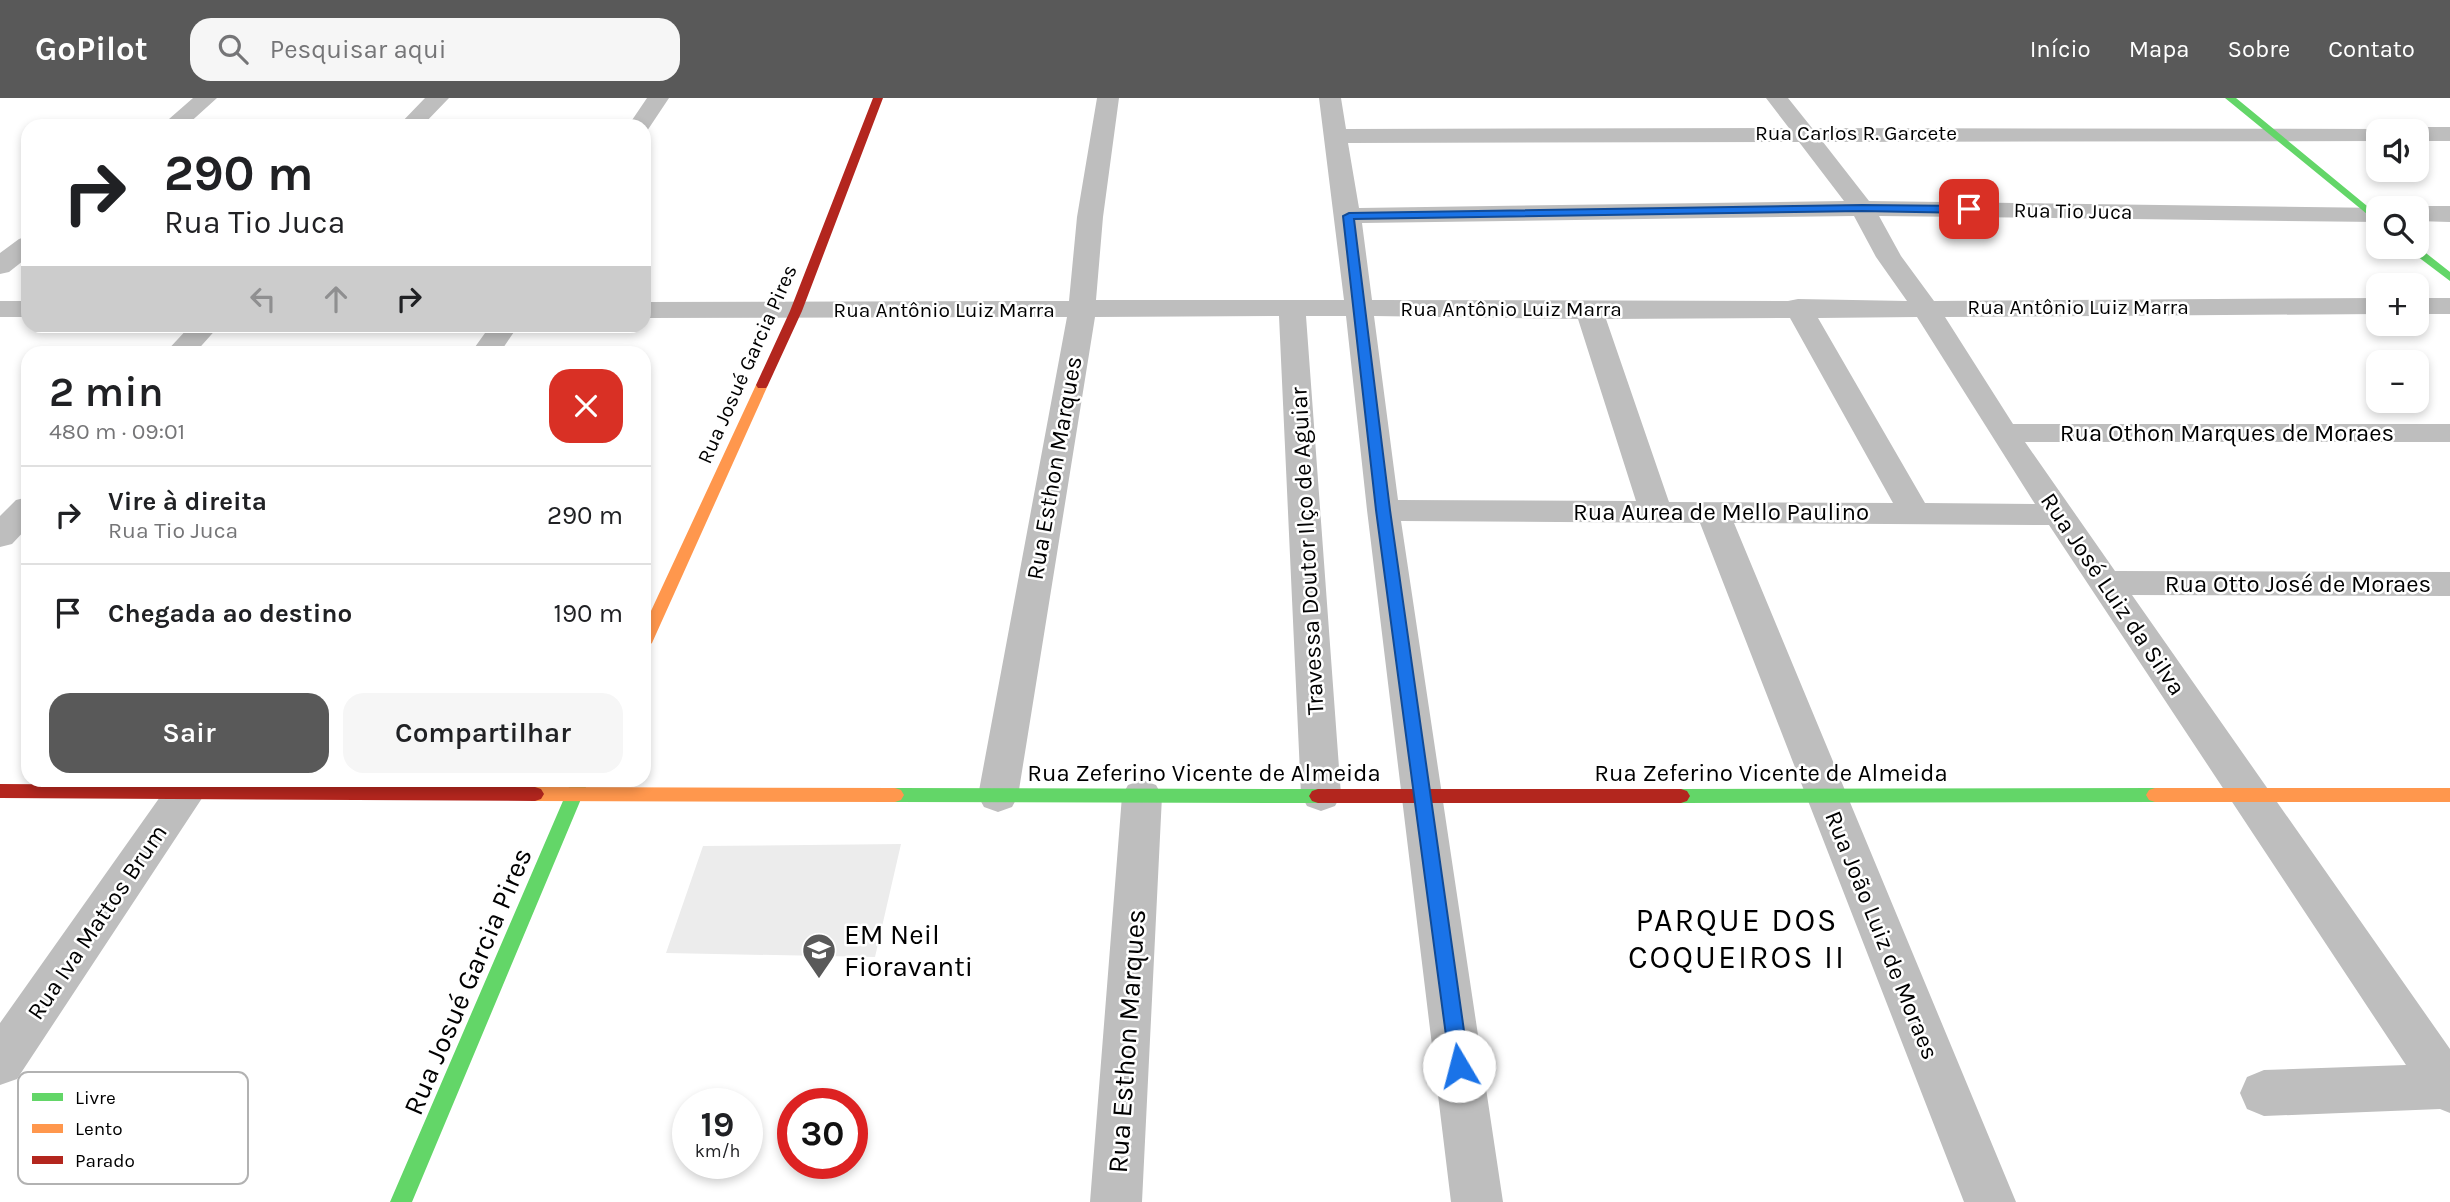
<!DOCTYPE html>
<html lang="pt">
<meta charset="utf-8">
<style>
:root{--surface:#fff;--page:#f6f6f6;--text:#202124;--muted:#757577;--line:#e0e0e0;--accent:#595959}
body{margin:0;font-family:Karla,sans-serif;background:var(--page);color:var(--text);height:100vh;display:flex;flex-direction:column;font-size:26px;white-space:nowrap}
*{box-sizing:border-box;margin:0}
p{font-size:23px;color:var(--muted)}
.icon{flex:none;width:38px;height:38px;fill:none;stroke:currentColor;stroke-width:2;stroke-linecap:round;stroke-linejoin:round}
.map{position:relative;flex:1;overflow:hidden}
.details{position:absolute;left:21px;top:248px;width:630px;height:441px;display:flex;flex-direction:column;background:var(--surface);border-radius:21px;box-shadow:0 4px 10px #0003}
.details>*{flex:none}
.hud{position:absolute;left:21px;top:21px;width:630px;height:214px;border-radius:21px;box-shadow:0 4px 10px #0003;background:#fff;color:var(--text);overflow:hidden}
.buttons{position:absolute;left:2366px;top:21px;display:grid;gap:14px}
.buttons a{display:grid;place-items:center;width:63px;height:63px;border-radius:14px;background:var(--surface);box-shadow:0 4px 10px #0003;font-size:35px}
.speed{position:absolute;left:672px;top:990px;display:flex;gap:14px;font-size:35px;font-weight:700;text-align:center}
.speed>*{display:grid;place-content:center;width:91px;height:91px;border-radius:50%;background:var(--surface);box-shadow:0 4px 10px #0003;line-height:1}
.speed small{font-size:18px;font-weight:400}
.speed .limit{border:10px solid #d22;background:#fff;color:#111}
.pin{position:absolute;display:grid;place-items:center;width:60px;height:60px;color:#fff;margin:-30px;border-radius:14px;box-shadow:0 4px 10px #0006}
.me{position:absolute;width:77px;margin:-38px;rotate:352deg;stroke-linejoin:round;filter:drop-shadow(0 0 5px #0008)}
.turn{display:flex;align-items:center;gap:24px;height:147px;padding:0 28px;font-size:32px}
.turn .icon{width:91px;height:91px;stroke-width:2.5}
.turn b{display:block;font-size:49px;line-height:60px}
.lanes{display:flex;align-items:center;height:66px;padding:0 28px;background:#0003;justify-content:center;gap:35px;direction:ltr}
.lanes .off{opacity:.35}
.round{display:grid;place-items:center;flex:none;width:74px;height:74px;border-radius:21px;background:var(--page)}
.head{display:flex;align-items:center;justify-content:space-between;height:119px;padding:0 28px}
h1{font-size:42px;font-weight:600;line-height:52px}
.cta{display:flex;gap:14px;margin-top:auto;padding:14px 28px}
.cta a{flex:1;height:80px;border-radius:21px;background:var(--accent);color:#fff;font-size:28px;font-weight:600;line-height:80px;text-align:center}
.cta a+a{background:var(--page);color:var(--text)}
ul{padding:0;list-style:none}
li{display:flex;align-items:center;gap:21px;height:98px;padding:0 28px;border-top:2px solid var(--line)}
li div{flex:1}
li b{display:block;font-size:26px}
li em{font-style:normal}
header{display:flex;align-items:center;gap:42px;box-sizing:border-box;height:98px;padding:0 35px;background:var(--accent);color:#fff}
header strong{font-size:33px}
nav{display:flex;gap:38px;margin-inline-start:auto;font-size:24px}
.search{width:490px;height:63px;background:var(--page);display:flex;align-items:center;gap:18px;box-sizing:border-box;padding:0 24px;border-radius:21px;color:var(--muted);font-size:26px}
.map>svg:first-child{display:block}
.green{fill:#ececec}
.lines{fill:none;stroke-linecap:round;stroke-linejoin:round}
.street{fill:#bebebe;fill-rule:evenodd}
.fast{fill:#63d668;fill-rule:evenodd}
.slow{fill:#ff974d;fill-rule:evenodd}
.jam{fill:#b3261e;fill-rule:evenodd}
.route{fill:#1a73e8;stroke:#114b97;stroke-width:2}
.labels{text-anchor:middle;stroke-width:5;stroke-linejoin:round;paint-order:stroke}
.far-street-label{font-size:21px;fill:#000;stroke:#fff}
.street-label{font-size:24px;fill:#000;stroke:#fff}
.near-poi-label{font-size:28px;fill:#000;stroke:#fff;text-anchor:start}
.near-street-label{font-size:28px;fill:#000;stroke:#fff}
.near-neighbourhood-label{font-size:32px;letter-spacing:2px;fill:#000;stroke:#fff}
.key{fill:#fff;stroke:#b2b2b2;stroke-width:2}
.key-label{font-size:19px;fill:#000}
</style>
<header>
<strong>GoPilot</strong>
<div class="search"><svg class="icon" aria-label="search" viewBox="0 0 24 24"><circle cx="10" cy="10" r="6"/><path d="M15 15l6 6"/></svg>Pesquisar aqui</div>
<nav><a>Início</a><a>Mapa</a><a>Sobre</a><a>Contato</a></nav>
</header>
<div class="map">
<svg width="2450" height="1104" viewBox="0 0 2450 1104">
<rect width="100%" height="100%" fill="#fff"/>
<path class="green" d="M901,746L875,859L666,855L703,748Z"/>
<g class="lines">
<path class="street" d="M193,0H217L186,28H161Z
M425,0H449L422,28H398Z
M647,0H669L647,33L644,34V28H628Z
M1097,0H1119L1103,119L1096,202H1344L1319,0H1341L1346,31L1789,30L1766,0H1788L1812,30L2386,31L2388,33H2378V43L1823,44L1869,103L2385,110H2378V124L1879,118L1901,158L1934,203L2378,200V216L1945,219L2013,326H2450V344H2025L2115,473L2450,474V498L2132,497L2450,951V1015L2440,1011L2264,1018L2247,1011L2240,995L2247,979L2264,972L2406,967L2049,427L1734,425L2016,1104H1964L1700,425L1401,423L1503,1104H1451L1367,412L1346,218H1306L1341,697L1335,708L1321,713L1307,708L1301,697L1279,218L1095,219L1018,698L1012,709L998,714L984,709L978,698L1067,219L644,220V204L1069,203L1077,119ZM1799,44L1844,103L1359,110L1348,45ZM1854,118L1876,159L1907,203L1798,201L1788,203L1372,202L1362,125ZM1374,218L1578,221L1636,403L1398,402ZM1917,219L2035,406L1925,405L1818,220ZM1790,220L1893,405L1669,404L1606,221Z
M2417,29H2450V43H2417V33H2407Z
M2417,108H2450V124L2417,123V110H2410Z
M28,138V159L9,174L0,176V155L19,141Z
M2417,200H2450V216H2417Z
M0,203H28V219H0Z
M190,228H219L194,256H164Z
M490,228H518L499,256H470Z
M28,399V429L12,446L0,449V418L16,402Z
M172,682H214L17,981L0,987V925Z
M1142,682L1156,687L1162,698L1142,1104H1090L1122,698L1128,687Z"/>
<path class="fast" d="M2225,0H2236L2378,117V125Z
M2417,148L2450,174V183L2405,149Z
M572,682H589L412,1104H390Z
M895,690L1318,691L1324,693L1327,698L1324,703L1318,705L895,704L889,702L886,697L889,692Z
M2155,690L2161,692L2164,697L2161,702L2155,704L1681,705L1675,703L1672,698L1675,693L1681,691Z"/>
<path class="slow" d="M762,283L768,287L652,545L644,551V528L756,287Z
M535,689L895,690L901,692L904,697L901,702L895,704L535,703L529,701L526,696L529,691Z
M2155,690H2450V704H2155L2149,702L2146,697L2149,692Z"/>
<path class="jam" d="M873,0H883L802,213L768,287L766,290H758L756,287L790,213Z
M0,686L535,689L541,691L544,696L541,701L535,703L0,700Z
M1318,691H1681L1687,693L1690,698L1687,703L1681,705H1318L1312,703L1309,698L1312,693Z"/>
</g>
<path class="route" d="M1862,107L1969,108L1974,111L1969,115L1862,113L1354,121L1390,412L1469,968L1466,975L1459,978L1451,975L1376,412L1343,118L1349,115Z"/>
<defs>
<g id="school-pin" transform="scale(1.75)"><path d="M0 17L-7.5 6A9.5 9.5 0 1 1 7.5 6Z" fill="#595959" stroke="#fff"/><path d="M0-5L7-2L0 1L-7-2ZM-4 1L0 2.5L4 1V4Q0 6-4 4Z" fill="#fff"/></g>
</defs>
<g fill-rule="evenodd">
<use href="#school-pin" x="819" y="852"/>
</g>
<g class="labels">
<g class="far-street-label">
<text x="1856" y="42">Rua Carlos R. Garcete</text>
<text transform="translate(2073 113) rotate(1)" y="7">Rua Tio Juca</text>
<text x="2078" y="216">Rua Antônio Luiz Marra</text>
<text x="1511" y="218">Rua Antônio Luiz Marra</text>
<text x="944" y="219">Rua Antônio Luiz Marra</text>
<text transform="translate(747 266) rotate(-66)" y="7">Rua Josué Garcia Pires</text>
</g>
<g class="street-label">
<text x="2227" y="343">Rua Othon Marques de Moraes</text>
<text transform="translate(1054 370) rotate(-80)" y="8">Rua Esthon Marques</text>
<text x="1721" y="422">Rua Aurea de Mello Paulino</text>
<text transform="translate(1307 453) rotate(-93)" y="8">Travessa Doutor Ilço de Aguiar</text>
<text x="2298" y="494">Rua Otto José de Moraes</text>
<text transform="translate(2113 496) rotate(56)" y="8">Rua José Luiz da Silva</text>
<text x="1204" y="683">Rua Zeferino Vicente de Almeida</text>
<text x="1771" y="683">Rua Zeferino Vicente de Almeida</text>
<text transform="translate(97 824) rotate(-56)" y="8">Rua Iva Mattos Brum</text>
<text transform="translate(1882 837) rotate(68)" y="8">Rua João Luiz de Moraes</text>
</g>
<g class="near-poi-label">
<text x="844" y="846">EM Neil<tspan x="844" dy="32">Fioravanti</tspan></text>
</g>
<g class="near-street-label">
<text transform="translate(467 883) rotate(-67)" y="10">Rua Josué Garcia Pires</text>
<text transform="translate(1126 943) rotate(-86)" y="10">Rua Esthon Marques</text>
</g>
<g class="near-neighbourhood-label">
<text x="1737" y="833">PARQUE DOS<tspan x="1737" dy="37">COQUEIROS II</tspan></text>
</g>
</g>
<rect x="18" y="974" width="230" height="112" rx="10" class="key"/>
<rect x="32" y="995" width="31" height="8" fill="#63d668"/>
<rect x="32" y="1026" width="31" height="9" fill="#ff974d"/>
<rect x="32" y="1058" width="31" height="8" fill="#b3261e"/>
<g class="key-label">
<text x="75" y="1006">Livre</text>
<text x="75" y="1037">Lento</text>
<text x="75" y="1069">Parado</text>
</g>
</svg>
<div class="buttons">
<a><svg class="icon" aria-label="sound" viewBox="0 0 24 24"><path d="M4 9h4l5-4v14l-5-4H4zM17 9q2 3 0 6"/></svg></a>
<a><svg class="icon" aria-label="search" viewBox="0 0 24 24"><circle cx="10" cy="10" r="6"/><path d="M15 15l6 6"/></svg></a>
<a>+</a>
<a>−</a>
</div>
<div class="speed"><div>19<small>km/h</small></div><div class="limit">30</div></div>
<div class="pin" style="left:1969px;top:111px;background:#d93025"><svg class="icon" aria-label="arrive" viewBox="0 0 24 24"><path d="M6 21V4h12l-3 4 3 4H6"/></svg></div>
<svg class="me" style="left:1459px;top:968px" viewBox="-20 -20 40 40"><circle r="19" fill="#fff"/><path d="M0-13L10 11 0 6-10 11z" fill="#1a73e8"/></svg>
<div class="hud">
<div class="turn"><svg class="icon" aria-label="right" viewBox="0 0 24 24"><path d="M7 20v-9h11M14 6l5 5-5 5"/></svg><div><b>290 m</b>Rua Tio Juca</div></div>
<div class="lanes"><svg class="icon off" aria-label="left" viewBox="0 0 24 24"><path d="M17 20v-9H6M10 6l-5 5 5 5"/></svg><svg class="icon off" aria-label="ahead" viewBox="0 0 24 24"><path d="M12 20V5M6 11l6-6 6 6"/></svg><svg class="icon" aria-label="right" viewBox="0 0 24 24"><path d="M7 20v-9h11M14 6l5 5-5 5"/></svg></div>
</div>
<section class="details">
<div class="head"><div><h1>2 min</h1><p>480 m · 09:01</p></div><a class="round" style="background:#d93025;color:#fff"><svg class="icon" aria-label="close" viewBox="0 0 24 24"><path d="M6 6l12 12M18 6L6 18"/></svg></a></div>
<ul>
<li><svg class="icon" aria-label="right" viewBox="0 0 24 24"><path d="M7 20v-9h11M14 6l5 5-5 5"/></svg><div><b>Vire à direita</b><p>Rua Tio Juca</p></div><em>290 m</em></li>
<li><svg class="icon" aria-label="arrive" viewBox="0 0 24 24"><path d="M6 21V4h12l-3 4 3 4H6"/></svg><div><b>Chegada ao destino</b></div><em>190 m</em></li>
</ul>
<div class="cta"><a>Sair</a><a>Compartilhar</a></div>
</section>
</div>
